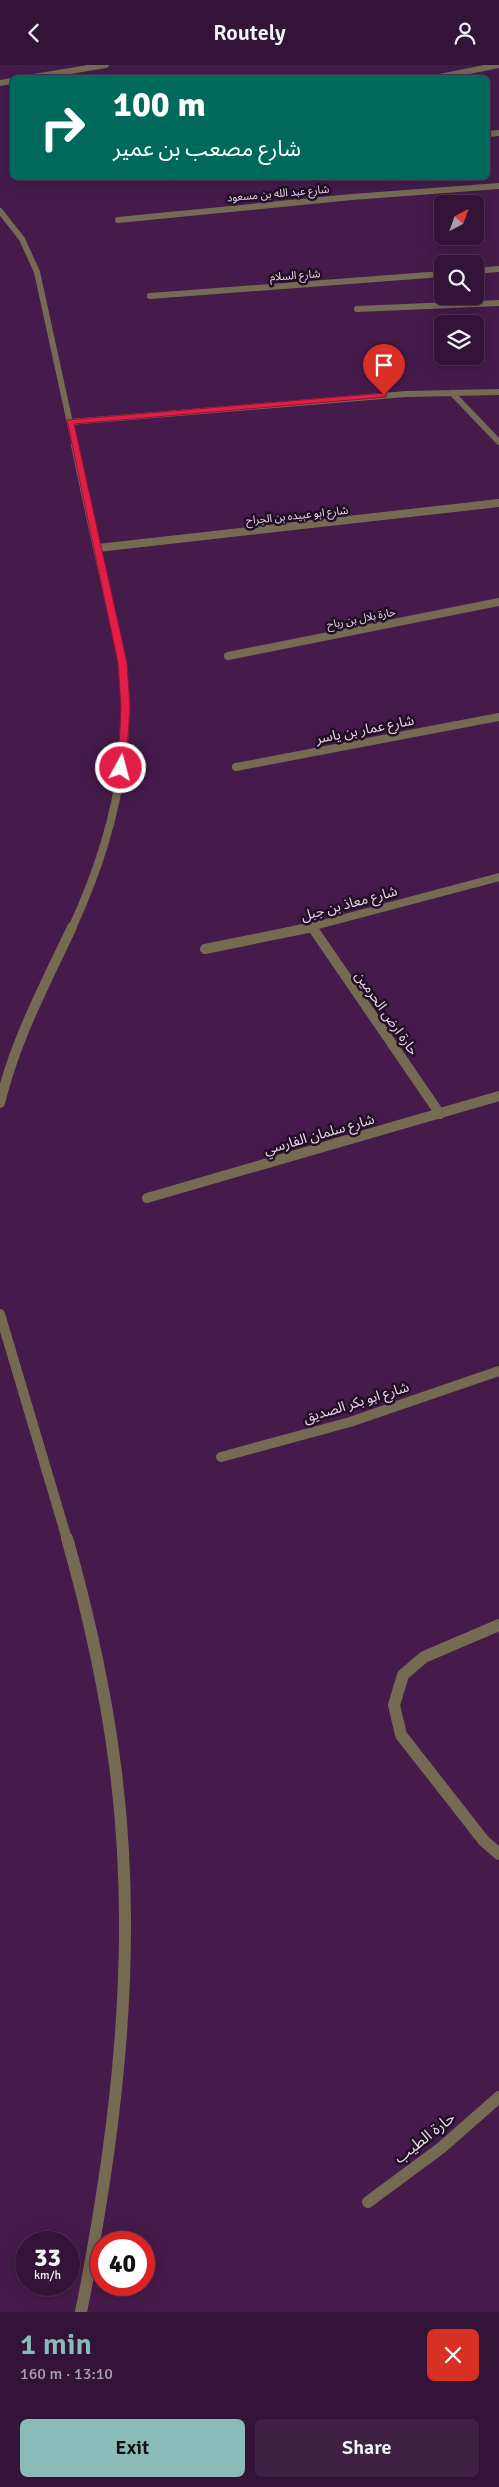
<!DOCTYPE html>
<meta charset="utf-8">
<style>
:root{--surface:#331438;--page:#3e2143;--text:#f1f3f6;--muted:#a99eae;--line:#4e3353;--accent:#8bbbb9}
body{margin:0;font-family:Signika,"Noto Sans Arabic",sans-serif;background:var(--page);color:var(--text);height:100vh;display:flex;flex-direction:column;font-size:19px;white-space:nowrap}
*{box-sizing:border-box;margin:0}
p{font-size:16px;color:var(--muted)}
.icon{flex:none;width:28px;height:28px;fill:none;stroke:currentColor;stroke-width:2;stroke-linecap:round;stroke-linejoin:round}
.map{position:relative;height:2247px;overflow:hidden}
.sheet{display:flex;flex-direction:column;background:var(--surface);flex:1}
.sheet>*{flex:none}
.guide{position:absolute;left:10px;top:10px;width:480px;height:105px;border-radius:8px;box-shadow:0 2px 12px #0003,0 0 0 1px var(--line);background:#00695c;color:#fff;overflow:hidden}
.needle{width:32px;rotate:41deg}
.fabs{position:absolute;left:434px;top:130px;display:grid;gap:10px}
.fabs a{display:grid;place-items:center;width:50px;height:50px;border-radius:8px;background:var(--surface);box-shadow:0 2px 12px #0003,0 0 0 1px var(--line);font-size:25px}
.speed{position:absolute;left:15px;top:2166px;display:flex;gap:10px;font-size:25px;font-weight:700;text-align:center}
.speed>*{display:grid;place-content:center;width:65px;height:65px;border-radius:50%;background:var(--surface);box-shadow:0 2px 12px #0003,0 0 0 1px var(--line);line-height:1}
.speed small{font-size:12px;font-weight:400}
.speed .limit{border:8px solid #d22;background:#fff;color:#111}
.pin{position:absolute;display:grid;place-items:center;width:42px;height:42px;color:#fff;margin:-51px -21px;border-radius:50% 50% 50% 0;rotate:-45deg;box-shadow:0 0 5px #0007}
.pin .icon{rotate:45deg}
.me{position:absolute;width:55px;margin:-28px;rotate:7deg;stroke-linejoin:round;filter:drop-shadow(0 0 4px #0008)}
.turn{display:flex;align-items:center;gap:18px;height:105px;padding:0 20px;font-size:22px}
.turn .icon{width:65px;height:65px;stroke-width:2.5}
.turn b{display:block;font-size:35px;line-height:42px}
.round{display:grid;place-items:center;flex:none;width:52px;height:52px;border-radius:8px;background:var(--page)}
.summary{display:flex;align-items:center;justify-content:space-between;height:85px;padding:0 20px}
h1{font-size:30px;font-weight:600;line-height:38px;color:var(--accent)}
.cta{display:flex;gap:10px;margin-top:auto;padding:10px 20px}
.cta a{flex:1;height:58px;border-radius:8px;background:var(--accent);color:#111;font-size:20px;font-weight:600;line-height:58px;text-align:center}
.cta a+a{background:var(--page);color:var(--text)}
header{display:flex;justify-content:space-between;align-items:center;height:65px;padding:0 20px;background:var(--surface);font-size:22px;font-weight:600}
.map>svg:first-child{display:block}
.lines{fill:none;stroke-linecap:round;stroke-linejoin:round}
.minor-far3{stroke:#776a53;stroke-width:6}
.minor-far2{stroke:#776a53;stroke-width:8}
.minor-far1{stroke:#776a53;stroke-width:10}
.minor{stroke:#776a53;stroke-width:12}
.tertiary-far3{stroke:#776a53;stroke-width:6}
.tertiary-far2{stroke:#776a53;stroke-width:8}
.tertiary-far1{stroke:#776a53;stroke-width:10}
.tertiary{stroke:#776a53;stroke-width:12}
.route{fill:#e11d48;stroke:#92132f}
.labels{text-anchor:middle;stroke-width:5;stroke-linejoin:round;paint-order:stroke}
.far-street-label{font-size:11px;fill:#ecd3f0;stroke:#210f23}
.street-label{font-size:14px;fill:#ecd3f0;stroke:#210f23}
.near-street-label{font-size:16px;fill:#ecd3f0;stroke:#210f23}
</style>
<header><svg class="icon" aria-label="back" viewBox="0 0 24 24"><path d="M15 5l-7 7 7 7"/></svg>Routely<svg class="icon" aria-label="person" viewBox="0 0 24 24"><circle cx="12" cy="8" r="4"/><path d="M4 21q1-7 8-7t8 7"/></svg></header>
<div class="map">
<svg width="499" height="2247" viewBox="0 0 499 2247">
<rect width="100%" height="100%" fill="#441b4a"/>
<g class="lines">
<path class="minor-far3" d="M34,12L106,0
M440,12L499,0
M0,18L12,16
M488,69L499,68
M118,155L352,132L499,121
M475,206L499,204
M150,231L442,209
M357,244L499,238
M452,328L499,377
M70,357L406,329L499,327"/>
<path class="minor-far2" d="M98,483L499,438
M228,591L499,537
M236,702L499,652
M307,863L499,812"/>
<path class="minor-far1" d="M312,862L440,1049
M205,884L313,862
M147,1133L499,1031
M221,1392L350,1357L499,1306"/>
<path class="minor" d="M499,1560L424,1592L403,1610L394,1640L401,1670L484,1776L499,1789
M368,2137L441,2083L499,2032"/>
<path class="tertiary-far3" d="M0,146L22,174L37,207L75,381"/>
<path class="tertiary-far2" d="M72,863C110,781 134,689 122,598C119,575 112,551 107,528C96,479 85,429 75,380"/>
<path class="tertiary-far1" d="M0,1038C15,975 45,920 72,862
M0,1249L67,1474"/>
<path class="tertiary" d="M67,1473C88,1547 105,1623 115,1700C139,1883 117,2067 81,2247"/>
</g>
<path class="route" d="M384,328H386V332L74,359L127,598L130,642L126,703L118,705L121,642L118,598L67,355Z"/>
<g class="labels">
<g class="far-street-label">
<text transform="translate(278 128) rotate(-5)" y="4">شارع عبد الله بن مسعود</text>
<text transform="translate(295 210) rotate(-4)" y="4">شارع السلام</text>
<text transform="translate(297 450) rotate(-6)" y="4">شارع ابو عبيده بن الجراح</text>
<text transform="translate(361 553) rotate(-11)" y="4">حارة بلال بن رباح</text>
</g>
<g class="street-label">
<text transform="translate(365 664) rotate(-11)" y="5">شارع عمار بن ياسر</text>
<text transform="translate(349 838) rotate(-15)" y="5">شارع معاذ بن جبل</text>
<text transform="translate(387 948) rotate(55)" y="5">حارة ارض الحرمين</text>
<text transform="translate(319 1069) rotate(-16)" y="5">شارع سلمان الفارسي</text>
<text transform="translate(356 1337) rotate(-17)" y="5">شارع ابو بكر الصديق</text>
</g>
<g class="near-street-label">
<text transform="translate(424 2072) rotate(-38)" y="6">حارة الطيب</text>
</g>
</g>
</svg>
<div class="fabs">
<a><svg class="needle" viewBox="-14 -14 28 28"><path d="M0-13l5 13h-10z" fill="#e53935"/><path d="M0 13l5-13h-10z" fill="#a99eae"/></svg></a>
<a><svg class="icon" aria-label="search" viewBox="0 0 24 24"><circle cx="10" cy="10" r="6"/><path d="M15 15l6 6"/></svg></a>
<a><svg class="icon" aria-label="layers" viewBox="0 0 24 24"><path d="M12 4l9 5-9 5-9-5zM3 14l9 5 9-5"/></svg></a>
</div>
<div class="speed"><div>33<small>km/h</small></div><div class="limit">40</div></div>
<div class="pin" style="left:384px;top:330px;background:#d93025"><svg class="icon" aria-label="arrive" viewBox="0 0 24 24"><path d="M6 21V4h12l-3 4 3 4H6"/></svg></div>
<svg class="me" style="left:121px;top:703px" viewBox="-20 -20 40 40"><circle r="17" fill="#e11d48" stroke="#fff" stroke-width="3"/><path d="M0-11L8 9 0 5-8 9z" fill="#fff"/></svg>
<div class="guide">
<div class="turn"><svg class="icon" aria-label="right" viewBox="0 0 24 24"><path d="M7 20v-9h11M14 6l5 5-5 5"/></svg><div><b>100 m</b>شارع مصعب بن عمير</div></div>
</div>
</div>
<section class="sheet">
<div class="summary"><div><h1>1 min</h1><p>160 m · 13:10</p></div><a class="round" style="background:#d93025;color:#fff"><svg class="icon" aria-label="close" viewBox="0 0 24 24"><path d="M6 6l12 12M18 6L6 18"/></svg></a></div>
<div class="cta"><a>Exit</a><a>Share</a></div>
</section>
